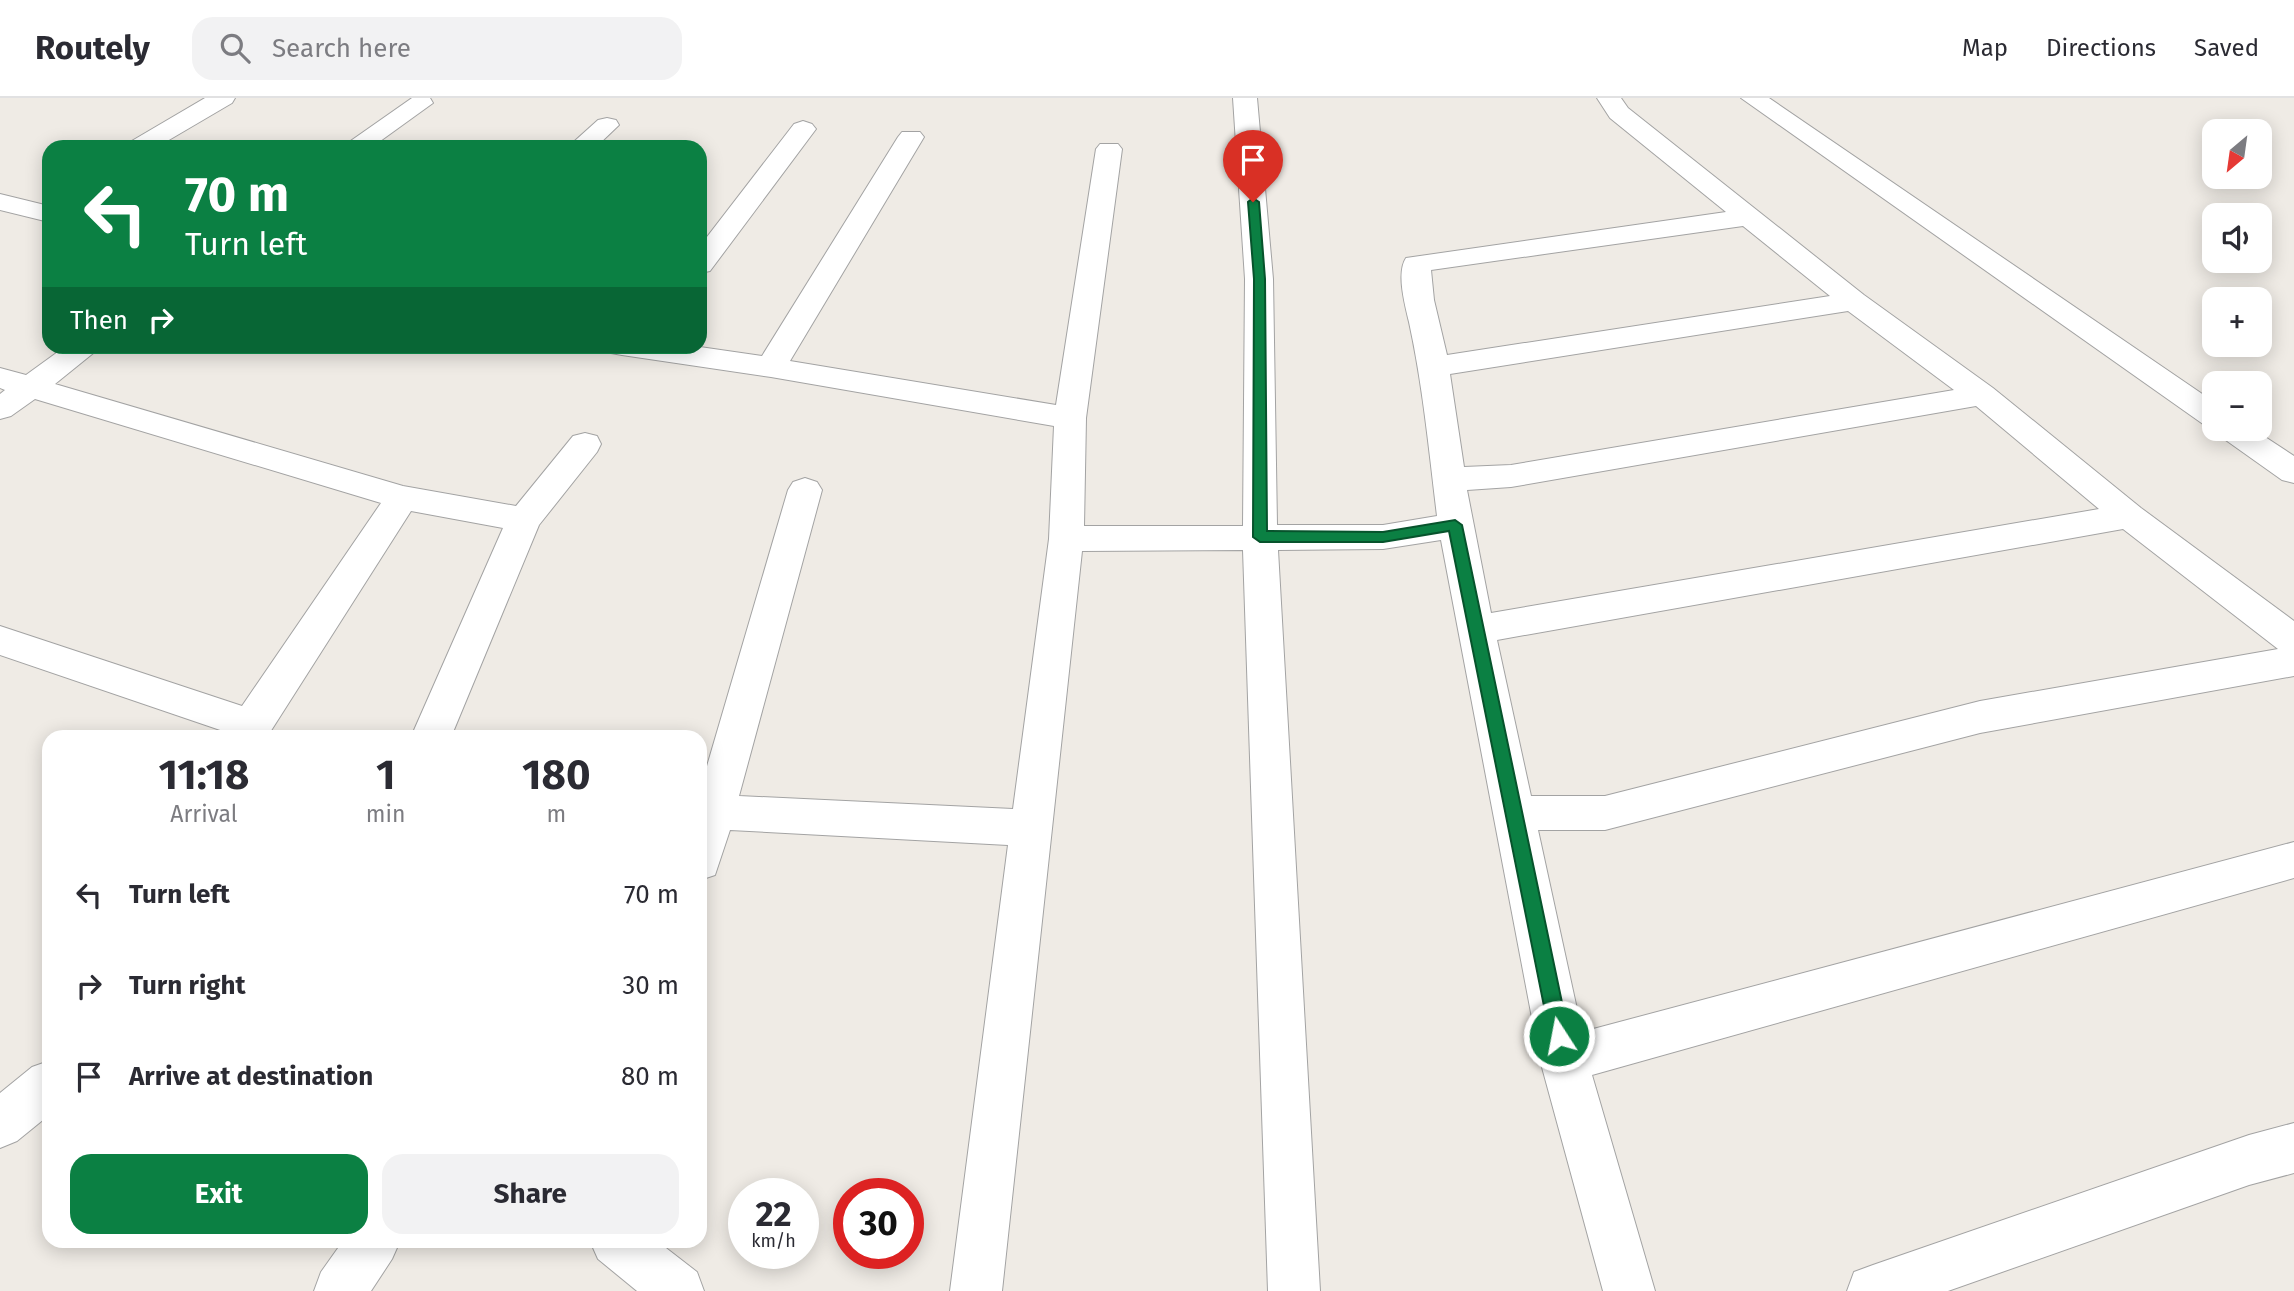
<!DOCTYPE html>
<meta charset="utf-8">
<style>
:root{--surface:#fff;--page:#f2f2f3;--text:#2b2b33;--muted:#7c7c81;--line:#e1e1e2;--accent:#0b8043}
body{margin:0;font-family:"Fira Sans",sans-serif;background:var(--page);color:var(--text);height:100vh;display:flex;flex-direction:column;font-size:26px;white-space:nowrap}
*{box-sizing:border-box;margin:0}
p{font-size:23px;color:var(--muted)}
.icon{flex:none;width:38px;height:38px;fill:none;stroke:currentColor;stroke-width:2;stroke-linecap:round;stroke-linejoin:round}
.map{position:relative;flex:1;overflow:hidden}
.drawer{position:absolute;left:42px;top:632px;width:665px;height:518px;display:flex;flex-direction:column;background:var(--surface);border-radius:21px;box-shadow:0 4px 18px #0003}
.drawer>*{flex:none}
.guide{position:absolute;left:42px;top:42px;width:665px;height:214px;border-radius:21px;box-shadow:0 4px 18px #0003;background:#0b8043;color:#fff;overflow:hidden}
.needle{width:46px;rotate:209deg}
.tools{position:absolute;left:2202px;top:21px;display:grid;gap:14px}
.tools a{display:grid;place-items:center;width:70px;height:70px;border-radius:14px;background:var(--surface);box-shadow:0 4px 18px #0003;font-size:35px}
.speed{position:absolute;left:728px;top:1080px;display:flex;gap:14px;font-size:35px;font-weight:700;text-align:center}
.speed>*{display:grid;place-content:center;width:91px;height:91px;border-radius:50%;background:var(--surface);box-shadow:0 4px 18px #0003;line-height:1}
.speed small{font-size:18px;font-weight:400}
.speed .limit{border:10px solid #d22;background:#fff;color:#111}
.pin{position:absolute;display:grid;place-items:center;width:60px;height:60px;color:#fff;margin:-72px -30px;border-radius:50% 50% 50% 0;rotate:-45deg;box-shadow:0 0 7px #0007}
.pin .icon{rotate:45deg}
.me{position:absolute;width:77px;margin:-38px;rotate:349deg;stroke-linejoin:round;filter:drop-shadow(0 0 5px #0008)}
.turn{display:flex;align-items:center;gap:24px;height:147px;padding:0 28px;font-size:32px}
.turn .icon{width:91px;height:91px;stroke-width:2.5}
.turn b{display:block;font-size:49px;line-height:60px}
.then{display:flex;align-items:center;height:66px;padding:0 28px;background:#0003;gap:14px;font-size:26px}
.eta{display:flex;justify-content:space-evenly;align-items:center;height:119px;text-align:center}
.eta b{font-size:42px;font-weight:700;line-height:49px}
.cta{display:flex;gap:14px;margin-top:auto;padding:14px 28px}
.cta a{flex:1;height:80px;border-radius:21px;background:var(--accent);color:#fff;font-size:28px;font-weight:700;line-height:80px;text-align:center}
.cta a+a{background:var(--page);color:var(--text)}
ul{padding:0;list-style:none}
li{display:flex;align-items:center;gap:21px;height:91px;padding:0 28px}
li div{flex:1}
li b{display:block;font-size:26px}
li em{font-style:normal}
header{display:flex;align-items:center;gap:42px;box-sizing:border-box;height:98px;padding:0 35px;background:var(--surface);border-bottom:2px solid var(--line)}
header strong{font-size:33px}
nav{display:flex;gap:38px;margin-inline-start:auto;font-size:24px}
.search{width:490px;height:63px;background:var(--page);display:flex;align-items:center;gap:18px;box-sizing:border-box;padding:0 24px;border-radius:21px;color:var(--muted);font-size:26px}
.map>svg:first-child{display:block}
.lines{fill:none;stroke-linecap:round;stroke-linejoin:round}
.street-casing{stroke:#a3a3a3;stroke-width:2}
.street{fill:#fff;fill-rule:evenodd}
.route{fill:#0b8043;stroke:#07532c;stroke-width:2}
</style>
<header>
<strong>Routely</strong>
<div class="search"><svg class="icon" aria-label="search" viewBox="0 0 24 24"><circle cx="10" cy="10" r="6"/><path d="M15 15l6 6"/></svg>Search here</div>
<nav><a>Map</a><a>Directions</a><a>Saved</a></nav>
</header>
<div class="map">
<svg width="2294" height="1193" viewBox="0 0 2294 1193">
<rect width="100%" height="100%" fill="#efebe5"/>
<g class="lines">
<g class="street-casing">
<path id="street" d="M205,0H235L232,5L157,49H126L130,44Z
M412,0H430L433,5L372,49H342Z
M1233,0H1257L1273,181L1277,427H1383L1437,418C1429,353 1423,288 1409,224C1405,207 1396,175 1406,160L1726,114L1610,20L1597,0H1621L1628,10L1864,197L1993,290L2141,410L2294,523V578L1980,635L1605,732H1538L1582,934L2294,744V780L1592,977L1655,1193H1603L1540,962L1441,442L1383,451L1278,452L1320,1193H1268L1243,452L1082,453L1002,1193H950L1008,747L730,732L715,777L700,782V692L788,392L793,384L805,380L817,384L822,392L739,698L1013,711L1049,441L1054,328L771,279L622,257L611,255L607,248H693L762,258L898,39L902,34H920L924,39L790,263L1056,307L1096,51L1100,46H1118L1122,51L1086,320L1084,428H1243L1245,181ZM1743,128L1830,198L1447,257L1434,202L1431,172ZM1848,213L1954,292L1511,367L1464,369L1450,276ZM1976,308L2099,411L1491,515L1467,392L1511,389ZM2123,431L2278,551L1980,603L1605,698H1531L1497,542Z
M1741,0H1769L2214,304V329L2203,326Z
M607,20L616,22L619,27L596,49H568L598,22Z
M803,23L812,26L816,31L710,173L700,175V148L794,26Z
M0,96L49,108V124L0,112Z
M66,248H102L55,286L403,388L516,408L573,338L585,335L597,338L601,346L597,354L539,427L451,639H411L503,430L411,413L267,639H227L229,635L0,557V528L242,608L381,405L35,301L11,318L0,321V296L5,292L0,290V270L26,277Z
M2215,331H2253L2294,358V385L2282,382L2220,338Z
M49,963V1017L17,1043L0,1050V995L32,969Z
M2294,1025V1075L2249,1087L1948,1193H1847L1854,1174L1873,1167L2249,1037Z
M343,1143H400L392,1161L371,1193H314L321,1174Z
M590,1143H657L697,1174L704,1193H637L598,1161Z"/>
</g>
<use href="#street" class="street"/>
</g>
<path class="route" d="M1253,100L1259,104L1265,181L1267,433L1383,434L1455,422L1462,427L1569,938L1566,944L1559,947L1552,944L1550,938L1449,433L1383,444H1260L1253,439L1254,181L1248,104Z"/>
</svg>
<div class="tools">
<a><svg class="needle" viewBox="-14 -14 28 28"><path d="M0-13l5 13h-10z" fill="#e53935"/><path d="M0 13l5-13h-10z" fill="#7c7c81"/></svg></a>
<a><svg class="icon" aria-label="sound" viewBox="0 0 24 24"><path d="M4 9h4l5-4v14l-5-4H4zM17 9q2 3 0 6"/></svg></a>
<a>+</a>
<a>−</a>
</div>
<div class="speed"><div>22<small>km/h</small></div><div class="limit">30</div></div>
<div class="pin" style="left:1253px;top:104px;background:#d93025"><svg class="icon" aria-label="arrive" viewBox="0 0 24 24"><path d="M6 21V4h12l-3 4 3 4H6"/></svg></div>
<svg class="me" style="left:1559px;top:938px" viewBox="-20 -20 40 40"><circle r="17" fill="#0b8043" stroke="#fff" stroke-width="3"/><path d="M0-11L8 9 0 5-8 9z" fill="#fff"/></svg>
<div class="guide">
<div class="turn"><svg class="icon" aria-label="left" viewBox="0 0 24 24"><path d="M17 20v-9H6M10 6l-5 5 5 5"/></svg><div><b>70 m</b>Turn left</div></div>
<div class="then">Then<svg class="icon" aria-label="right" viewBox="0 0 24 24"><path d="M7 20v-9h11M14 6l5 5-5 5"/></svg></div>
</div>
<section class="drawer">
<div class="eta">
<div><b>11:18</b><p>Arrival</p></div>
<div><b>1</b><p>min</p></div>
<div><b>180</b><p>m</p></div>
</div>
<ul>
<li><svg class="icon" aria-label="left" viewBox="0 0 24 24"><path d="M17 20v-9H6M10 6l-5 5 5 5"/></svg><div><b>Turn left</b></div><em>70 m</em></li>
<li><svg class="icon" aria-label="right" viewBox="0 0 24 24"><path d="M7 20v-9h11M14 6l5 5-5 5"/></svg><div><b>Turn right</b></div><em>30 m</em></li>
<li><svg class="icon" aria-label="arrive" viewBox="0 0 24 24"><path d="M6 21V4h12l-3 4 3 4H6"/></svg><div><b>Arrive at destination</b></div><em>80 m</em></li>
</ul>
<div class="cta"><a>Exit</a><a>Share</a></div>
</section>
</div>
